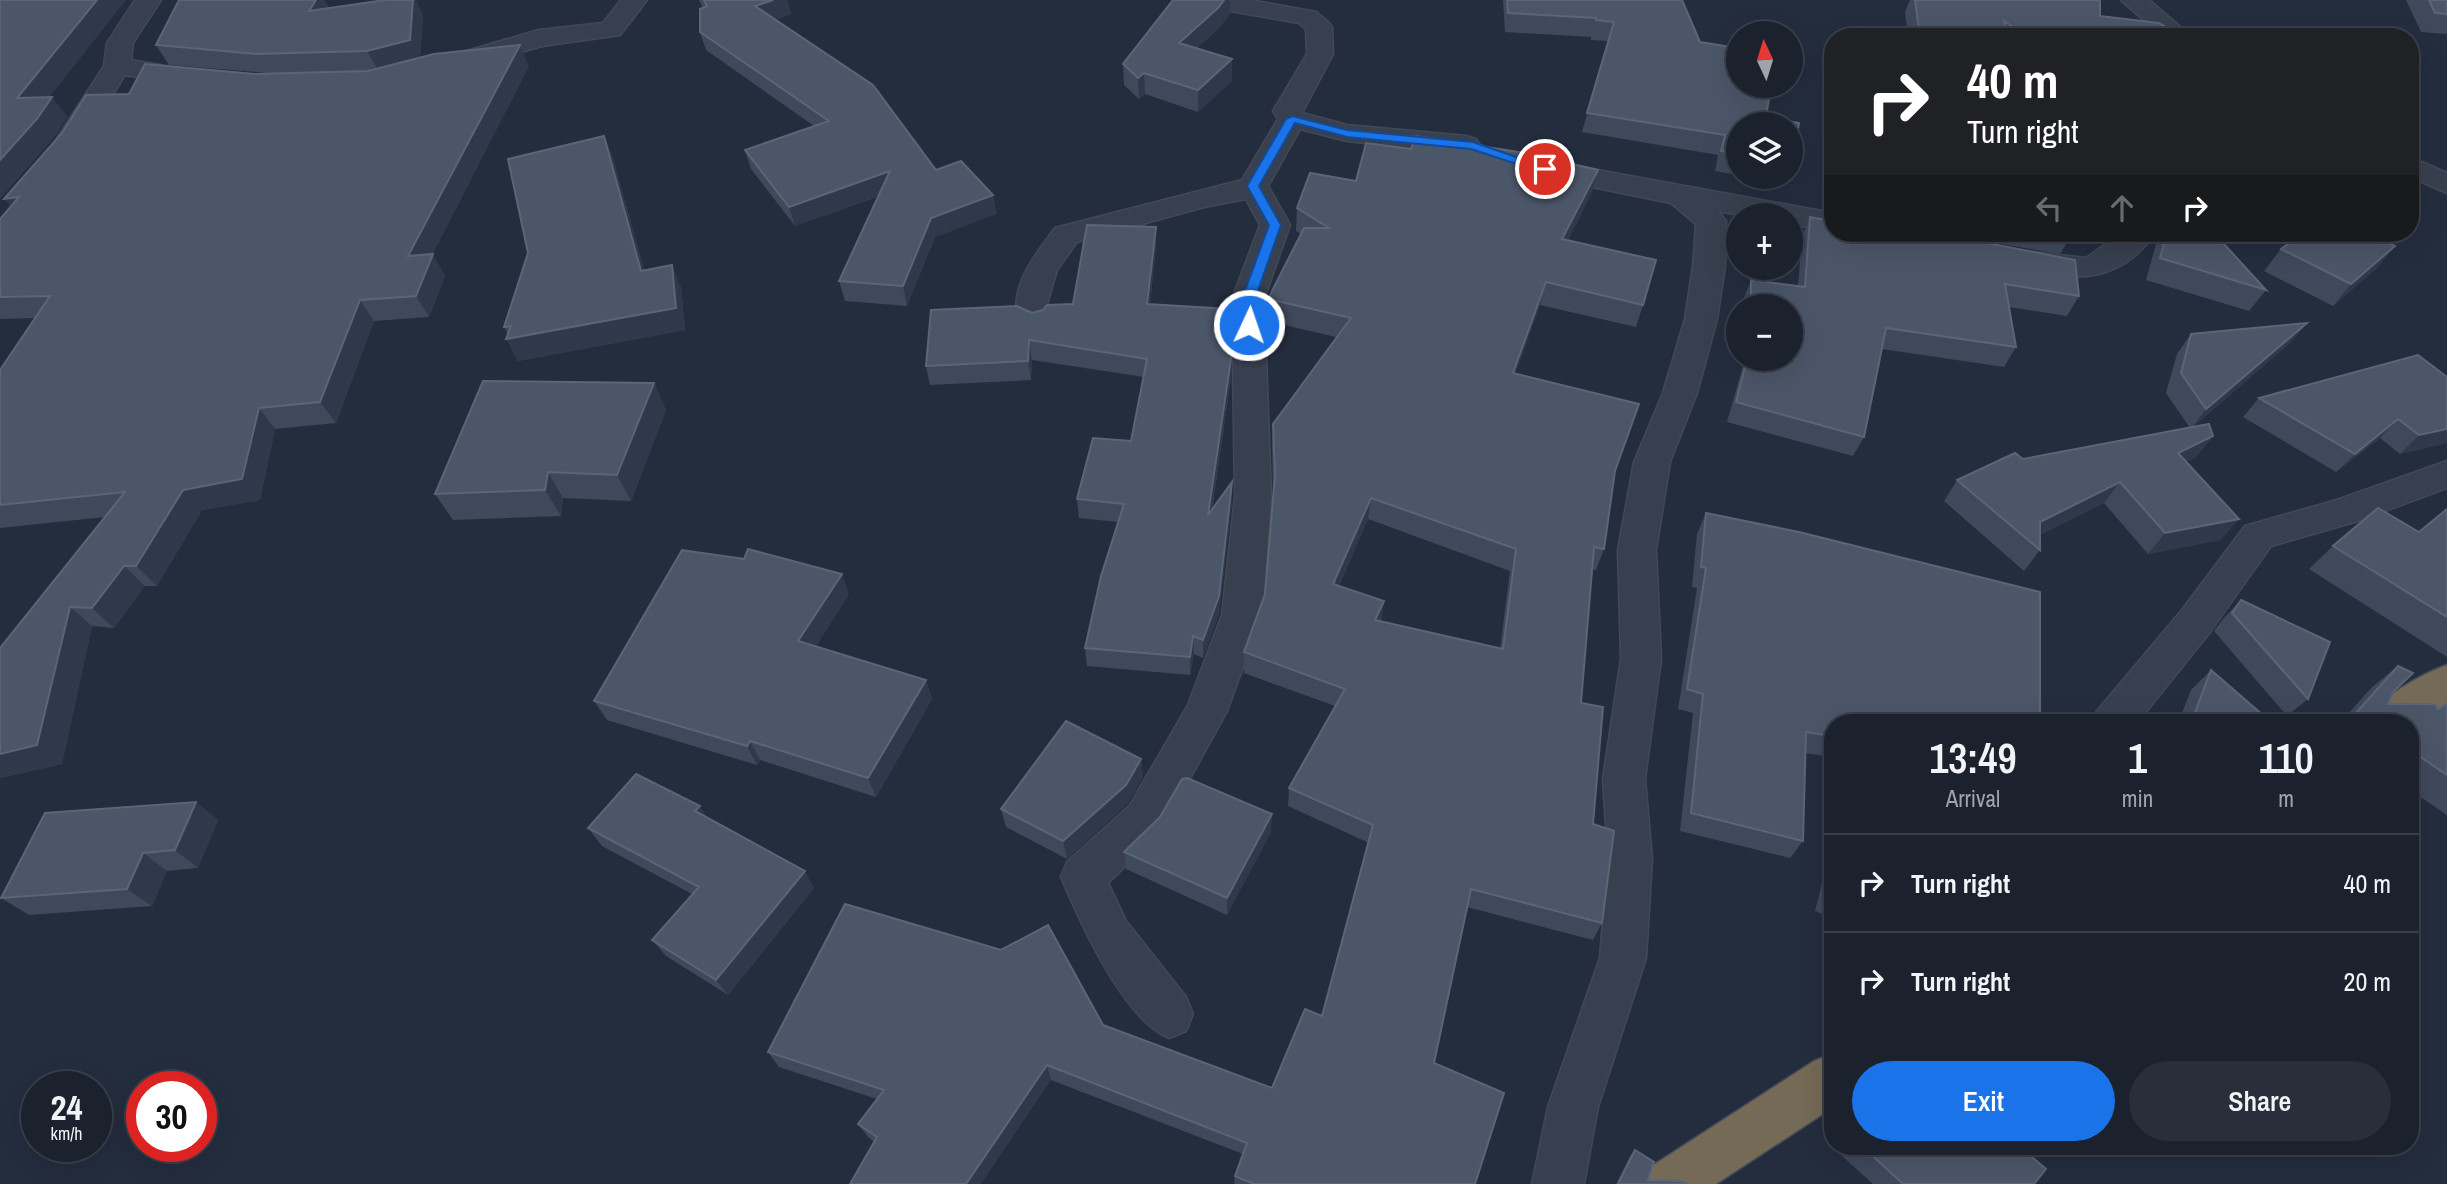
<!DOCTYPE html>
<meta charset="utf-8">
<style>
:root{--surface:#1b222e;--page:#282f3a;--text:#f1f3f6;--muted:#a0a4aa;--line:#393f4a;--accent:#1a73e8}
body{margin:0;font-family:"Archivo Narrow",sans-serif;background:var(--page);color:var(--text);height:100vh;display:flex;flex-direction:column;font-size:26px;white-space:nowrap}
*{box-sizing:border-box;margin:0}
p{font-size:23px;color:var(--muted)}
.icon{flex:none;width:38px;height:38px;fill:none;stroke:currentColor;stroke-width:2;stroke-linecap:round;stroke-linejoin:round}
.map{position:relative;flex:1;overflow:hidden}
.panel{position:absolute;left:1824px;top:714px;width:595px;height:441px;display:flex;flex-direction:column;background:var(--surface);border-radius:28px;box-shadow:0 7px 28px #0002,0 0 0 2px var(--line)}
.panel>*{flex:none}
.hud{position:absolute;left:1824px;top:28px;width:595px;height:214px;border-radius:28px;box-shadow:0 7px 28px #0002,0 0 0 2px var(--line);background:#202124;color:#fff;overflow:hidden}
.needle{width:46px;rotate:356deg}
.controls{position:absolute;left:1726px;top:21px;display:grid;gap:14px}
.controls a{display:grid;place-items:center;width:77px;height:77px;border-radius:50%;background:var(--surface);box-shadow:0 7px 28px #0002,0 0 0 2px var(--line);font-size:35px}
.speed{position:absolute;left:21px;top:1071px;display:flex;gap:14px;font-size:35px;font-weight:700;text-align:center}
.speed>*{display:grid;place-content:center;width:91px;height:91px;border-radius:50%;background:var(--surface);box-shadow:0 7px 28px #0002,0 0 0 2px var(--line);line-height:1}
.speed small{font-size:18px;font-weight:400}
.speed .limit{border:10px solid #d22;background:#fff;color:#111}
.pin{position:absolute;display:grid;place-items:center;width:60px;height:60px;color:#fff;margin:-30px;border:4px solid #fff;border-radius:50%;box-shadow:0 2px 7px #0007}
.me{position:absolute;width:77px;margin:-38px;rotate:3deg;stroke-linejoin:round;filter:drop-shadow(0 0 5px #0008)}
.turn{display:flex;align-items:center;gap:24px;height:147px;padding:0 28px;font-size:32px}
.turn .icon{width:91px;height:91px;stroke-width:2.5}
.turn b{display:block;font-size:49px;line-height:60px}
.lanes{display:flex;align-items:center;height:66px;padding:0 28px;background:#0003;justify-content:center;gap:35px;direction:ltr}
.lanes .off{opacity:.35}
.eta{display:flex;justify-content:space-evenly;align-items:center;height:119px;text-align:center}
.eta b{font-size:42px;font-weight:600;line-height:49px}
.cta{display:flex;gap:14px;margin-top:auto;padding:14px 28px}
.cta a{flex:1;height:80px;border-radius:42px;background:var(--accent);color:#fff;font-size:28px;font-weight:600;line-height:80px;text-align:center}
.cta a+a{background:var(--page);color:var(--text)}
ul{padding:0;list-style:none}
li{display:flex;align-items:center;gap:21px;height:98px;padding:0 28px;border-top:2px solid var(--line)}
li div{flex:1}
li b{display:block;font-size:26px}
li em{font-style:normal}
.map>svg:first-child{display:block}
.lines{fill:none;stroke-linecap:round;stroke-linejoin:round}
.street-casing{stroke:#414857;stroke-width:3}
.highway-casing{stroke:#434a59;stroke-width:3}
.street{fill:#383f4e;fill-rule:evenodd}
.highway{fill:#746a55;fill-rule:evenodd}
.wall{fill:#3f495c;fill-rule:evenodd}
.shaded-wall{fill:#2f394b}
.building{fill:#4b5668;stroke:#5c6577;stroke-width:2;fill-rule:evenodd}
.route{fill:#1a73e8;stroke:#114b97;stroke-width:2}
</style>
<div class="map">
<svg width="2447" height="1184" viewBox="0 0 2447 1184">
<rect width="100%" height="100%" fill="#242d3e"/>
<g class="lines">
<g class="street-casing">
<path id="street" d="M135,0H161L133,43L131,60L194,71L204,73L207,79L204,85L194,87L125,75L80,146L70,148L60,146L56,140L104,66L107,43Z
M621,0H647L620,35L542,46L462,69L453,67L449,61L453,55L539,30L603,23Z
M1191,0H1250L1316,12L1328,22L1332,27L1333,54L1302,113L1347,125L1466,136L1476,139L1480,145L1476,151L1466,154L1347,141L1300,129L1268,186L1290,225L1264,299L1271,497L1262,615L1227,711L1160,833L1108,883L1126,921L1186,997L1193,1014L1186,1031L1169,1038C1123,1019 1080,922 1061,877L1067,862L1130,805L1188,705L1222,615L1235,497L1232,299L1260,225L1246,199L1204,207L1077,242L1057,270L1047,304L1050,319L1045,327L1034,330L1023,327C1002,294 1036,254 1055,228L1242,180L1278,119L1273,111L1307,54L1306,29L1299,23L1195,5Z
M2121,0H2149L2192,37H2163Z
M2410,157L2447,173V193L2410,177Z
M1543,160L1832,213V231L1790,224V215H1740L1718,211L1726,221L1725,266L1717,319L1697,393L1670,462L1656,550L1661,659L1645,779L1652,859L1646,958L1598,1107L1584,1184H1532L1548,1107L1600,958L1608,859L1603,779L1621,659L1618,550L1634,462L1663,393L1685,319L1693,266L1696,224L1671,203L1533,175L1529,169L1533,163Z
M2122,233H2155C2120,285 2069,282 2015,268L2010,261L2015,254L2026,251L2086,258Z
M2447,461V488L2358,521L2271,546L2210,632L2137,723H2091L2097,711L2182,610L2245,526L2337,500Z"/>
</g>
<g class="highway-casing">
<path id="highway" d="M2447,665V703L2410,728V723H2363C2374,701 2423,673 2447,665Z
M1832,1054V1108L1716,1184H1644L1652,1166L1814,1061Z"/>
</g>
<use href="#street" class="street"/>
<use href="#highway" class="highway"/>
</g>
<path class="wall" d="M179,0H324L329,8L423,15L420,57L529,66L432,255L445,276L429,317L374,321L336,423L275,429L260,500L202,510L157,586H145L114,628L92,626L62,764L0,778V648L105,517L0,528V370L35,318L0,319V219L129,94L255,74L268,73L169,65L156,45Z
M699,0H787L791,14L775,20L936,170L993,195L996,214L935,237L907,306L845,301L839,281L879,196L795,226L751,169L745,150L814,126L706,50L700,32L703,8Z
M1173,0H1230V14L1218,29L1197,48L1232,81L1198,112L1145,94L1139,99L1124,85L1123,64Z
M1503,0H1682L1700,42L1738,48V86H1771L1766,117L1799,123L1792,165L1790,169V124H1738V175L1715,171L1718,155L1582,132L1608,41L1591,40V37L1505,32Z
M1910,0H2099L2100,16L2182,37H1908L1905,12Z
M2406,0H2447V34L2421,32Z
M604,136L613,158L644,270L681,287L685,330L518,361L508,334L504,327Z
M1598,170L1592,192L1568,240L1643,305L1636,327L1540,305L1515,374L1615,473L1604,549L1596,570L1592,569L1581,703L1602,923L1593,940L1467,907L1434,1063L1475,1184H1234L1235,1176L1243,1154L1051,1080L874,1142L868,1137L858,1124L877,1099L779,1067L768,1052L1103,1025L1272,1088L1322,1016L1369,843L1288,806L1289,788L1335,706L1244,673V652L1265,594L1273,491L1272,446L1273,424L1336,337L1267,321L1268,299L1301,234L1296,231L1297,208L1356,181ZM1368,519L1510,571L1500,649L1381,621L1384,601L1339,586Z
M1745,177H1787L1784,184Z
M1810,217L1930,238L1932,233L2079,296L2067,316L2009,307L2016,347L2004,367L1882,349L1864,437L1853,456L1727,422L1744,362V359H1790V306H1743V300L1751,280L1798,286L1802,237Z
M1936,233H2073L2060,254Z
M2159,233H2214L2266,290L2249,311L2146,280Z
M1156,246L1150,304L1231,378L1212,510L1232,482V501L1219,614L1203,658L1194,654L1190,675L1087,666L1085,648L1118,522L1079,518L1077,499L1131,441L1144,377L1032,360L1031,380L930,385L926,366L1032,313L1073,304Z
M2395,246L2377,268L2333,306L2264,271L2281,249Z
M2307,323L2290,343L2193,427L2213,436L2196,457L2186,462L2239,519L2220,540L2148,554L2104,503L2040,535V550L2024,571L1944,501L1957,480L2023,459L2190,428L2166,393L2177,354L2191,334Z
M2447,377V443L2400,454L2380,438L2336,472L2243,417L2259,398Z
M654,383L666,410L631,501L563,498L561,516L453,520L435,494Z
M2447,509V657L2309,569L2333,546L2419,532Z
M1706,513L1832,723V757L1805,753L1803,841L1790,858L1680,831L1693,713L1678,709L1697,588L1692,587L1697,534Z
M849,594L816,646L926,680L932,699L876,797L760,760L757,765L607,720L594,701Z
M2241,600L2308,699L2287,716L2214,631L2223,619Z
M2398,666L2394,691L2388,704L2438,709L2447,703V815L2410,790V723H2340L2371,688Z
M2211,670L2272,723H2178L2191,690Z
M1141,759L1143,777L1128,803L1067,859L1006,827L1001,809Z
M196,802L218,820L198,868L167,871L152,906L29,915L1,898Z
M700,806L707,818L814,888L728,995L666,956L652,940L692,894L602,846L588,828Z
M1271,832L1227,915L1126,869L1124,852Z
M1832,863V918L1815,911L1825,872Z
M1851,1146H2019L2034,1184H1873L1842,1156Z
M1635,1150L1648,1180L1688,1184H1616L1630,1156Z"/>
<path class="shaded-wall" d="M97,0H126L33,118L17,98Z
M316,0H324L331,12L309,11Z
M413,0H416L423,15L420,59L378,70L367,51Z
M773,0H787L791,14L760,25L755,6Z
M1224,0H1230V14L1218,29L1179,64V43Z
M520,45L529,66L421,277L408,256Z
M1232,59V81L1198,112V90Z
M1144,73L1145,94L1139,99L1138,78Z
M52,97L68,117L53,139L0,199V160Z
M604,136L613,158L650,293L641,271Z
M1598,170L1592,192L1557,261L1562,239Z
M890,171L894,190L795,226L789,207Z
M993,195L996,214L935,237L907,306L903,286L931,218Z
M19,197L22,220L4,199Z
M1156,227V246L1148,323L1147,304Z
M2395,246L2377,268L2333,306L2351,284Z
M433,254L445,276L429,317L416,296Z
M672,265L681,287L685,330L518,361L506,339Z
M1546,282L1540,305L1508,395L1513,373Z
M360,300L374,321L336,423L320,402Z
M2307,323L2290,343L2191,429L2206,409Z
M1029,340L1032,360L1031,380L1028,361Z
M1231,359V378L1208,534V515Z
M654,383L666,410L631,501L617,475Z
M259,408L275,429L260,500L202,510L157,586L136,566L183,490Z
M2398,419L2380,438L2336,472L2355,454Z
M2447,429V443L2400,454L2419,435Z
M2213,436L2196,457L2161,474L2178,453Z
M548,472L563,498L561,516L545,490Z
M1232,482V501L1219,614L1203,658V640Z
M2120,482L2104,503L2028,541L2040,522Z
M1371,498L1368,519L1331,605L1333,584Z
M2239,519L2220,540L2148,554L2165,533Z
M124,566L145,586L114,628L92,608Z
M842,574L849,594L807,661L798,641Z
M1384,601L1380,622L1375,620Z
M70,607L92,626L62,764L0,778V754Z
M1193,636L1194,654L1190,675V657Z
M926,680L932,699L876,797L868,778Z
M750,741L760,760L757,765L747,746Z
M1141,759L1143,777L1128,803L1067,859L1063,841Z
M196,802L218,820L198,868L175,850Z
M700,806L711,824L695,811Z
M1272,814L1271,832L1227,915V898Z
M143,853L167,871L152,906L127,889Z
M805,871L814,888L728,995L716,980Z
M1047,1065L1051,1080L981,1184H966Z"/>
<path class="building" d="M0,0H97L17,98L52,97L37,119L0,160Z
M179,0H316L309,11L385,0H413L410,40L367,51L256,54L156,45Z
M704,0H773L755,6L873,85L936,170L961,161L993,195L931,218L903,286L839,281L890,171L789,207L745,150L829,121L700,32V9L707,6Z
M1173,0H1224L1218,8L1179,43L1232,59L1198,90L1144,73L1138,78L1123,64Z
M1507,0H1682L1700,42L1738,48V86H1771L1766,117L1799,123L1792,165L1790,164V124H1738V154L1721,151L1725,135L1587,113L1614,22L1596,20V18L1508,13Z
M1915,0H2099L2100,1V16L2159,23L2182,37H2028L2004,21L2007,37H1920Z
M2429,0H2447V14L2435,13Z
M520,45L408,256L433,254L416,296L360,300L320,402L259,408L242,479L183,490L136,566H124L92,608L70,607L37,745L0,754V648L125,492L0,505V370L50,296L0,297V219L19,197L4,199L62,133L86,95L129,94L145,64L255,74L368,71L434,54Z
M604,136L641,271L672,265L676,308L506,339L511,326L504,327L528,253L508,159Z
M1416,136L1525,153L1598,170L1562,239L1656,260L1643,305L1546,282L1513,373L1639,404L1615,471L1604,549L1594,547L1581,703L1603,707L1593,824L1614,831L1602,923L1471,889L1434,1063L1504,1093L1475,1184H1254L1235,1176L1247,1143L1047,1065L966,1184H850L877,1137L858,1124L884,1090L768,1052L845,904L1001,950L1048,925L1103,1025L1272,1088L1305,1009L1322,1016L1373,825L1289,788L1345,689L1244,652L1265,594L1275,475L1273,424L1351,318L1268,299L1304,228H1329L1297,208L1310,173L1356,181L1366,143L1411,149ZM1371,498L1516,549L1503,649L1375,620L1384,601L1333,584Z
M1810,217L1832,221V233H1899L1933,239V233H1935L2075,260L2079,296L2005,284L2016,347L1886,328L1864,437L1736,402L1747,359H1790V306H1751V280L1805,287Z
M1087,225L1156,227L1147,304L1230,309L1231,359L1208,515L1232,482L1219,596L1203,640L1193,636L1190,657L1085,648L1101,576L1124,504L1077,499L1093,438L1131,441L1147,359L1029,340L1028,361L926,366L931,310L1017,306L1032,313L1043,310L1047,305L1073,304Z
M2167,233H2214L2266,290L2160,258Z
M2302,233H2367L2395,246L2351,284L2281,249Z
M2307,323L2206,409L2181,373L2191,334Z
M2418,355L2447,377V429L2419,435L2398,419L2355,454L2259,398Z
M483,381L654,383L617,475L548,472L545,490L435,494Z
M2209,424L2213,436L2178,453L2239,519L2165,533L2120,482L2040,522V550L1957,480L2015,453L2023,459Z
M2378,508L2419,532L2447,509V617L2333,546Z
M1706,513L1799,532L2040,592V723H1832V736L1806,732L1803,841L1691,813L1703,694L1687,689L1706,568L1701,567Z
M748,549L842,574L798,641L926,680L868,778L750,741L747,746L594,701L682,550L744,559Z
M2241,600L2330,642L2308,699L2232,613Z
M2398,666L2413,673L2394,691L2388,704H2435L2438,709L2447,703V775L2410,750V723H2369L2355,714Z
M2211,670L2272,723H2191Z
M1066,721L1141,759L1126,785L1063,841L1001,809Z
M636,774L700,806L695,811L805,871L716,980L652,940L699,887L588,828Z
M1187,778L1272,814L1227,898L1124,852L1160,817L1182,779Z
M196,802L175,850L143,853L127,889L1,898L45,813Z
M1832,880V895L1829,894Z
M1862,1146H2019L2046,1169L2034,1184H1903Z
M1635,1150L1654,1162L1648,1180L1682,1181L1688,1184H1618Z"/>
<path class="route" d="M1292,116L1347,130L1473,142L1551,169L1541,172L1471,149L1347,137L1295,123L1259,186L1281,225L1255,299L1256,325L1249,329L1243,325L1242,299L1269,225L1247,186L1286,119Z"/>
</svg>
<div class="controls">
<a><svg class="needle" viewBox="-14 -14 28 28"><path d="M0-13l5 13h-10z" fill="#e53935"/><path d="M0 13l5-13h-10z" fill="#a0a4aa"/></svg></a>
<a><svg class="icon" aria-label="layers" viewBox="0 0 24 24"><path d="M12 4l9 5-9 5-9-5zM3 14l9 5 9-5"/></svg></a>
<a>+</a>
<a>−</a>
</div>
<div class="speed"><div>24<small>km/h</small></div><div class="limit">30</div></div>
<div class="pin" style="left:1545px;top:169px;background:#d93025"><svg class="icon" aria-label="arrive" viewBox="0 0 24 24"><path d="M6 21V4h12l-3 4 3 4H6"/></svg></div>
<svg class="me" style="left:1249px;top:325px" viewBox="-20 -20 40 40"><circle r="17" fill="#1a73e8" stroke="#fff" stroke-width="3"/><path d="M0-11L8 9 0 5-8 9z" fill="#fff"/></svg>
<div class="hud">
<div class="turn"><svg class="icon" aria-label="right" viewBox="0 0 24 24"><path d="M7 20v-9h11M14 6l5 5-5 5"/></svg><div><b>40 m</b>Turn right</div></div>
<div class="lanes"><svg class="icon off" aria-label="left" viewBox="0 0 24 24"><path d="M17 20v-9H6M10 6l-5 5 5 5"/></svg><svg class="icon off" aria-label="ahead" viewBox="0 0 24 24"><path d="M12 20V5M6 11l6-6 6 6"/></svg><svg class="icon" aria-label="right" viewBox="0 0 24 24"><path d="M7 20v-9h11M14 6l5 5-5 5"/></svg></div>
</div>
<section class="panel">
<div class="eta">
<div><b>13:49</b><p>Arrival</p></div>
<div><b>1</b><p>min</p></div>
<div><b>110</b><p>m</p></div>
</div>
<ul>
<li><svg class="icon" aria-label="right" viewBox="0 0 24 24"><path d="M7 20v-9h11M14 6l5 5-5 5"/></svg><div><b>Turn right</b></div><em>40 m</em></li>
<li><svg class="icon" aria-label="right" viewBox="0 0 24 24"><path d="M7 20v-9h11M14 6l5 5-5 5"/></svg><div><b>Turn right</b></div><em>20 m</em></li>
</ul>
<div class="cta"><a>Exit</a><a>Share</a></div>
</section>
</div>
